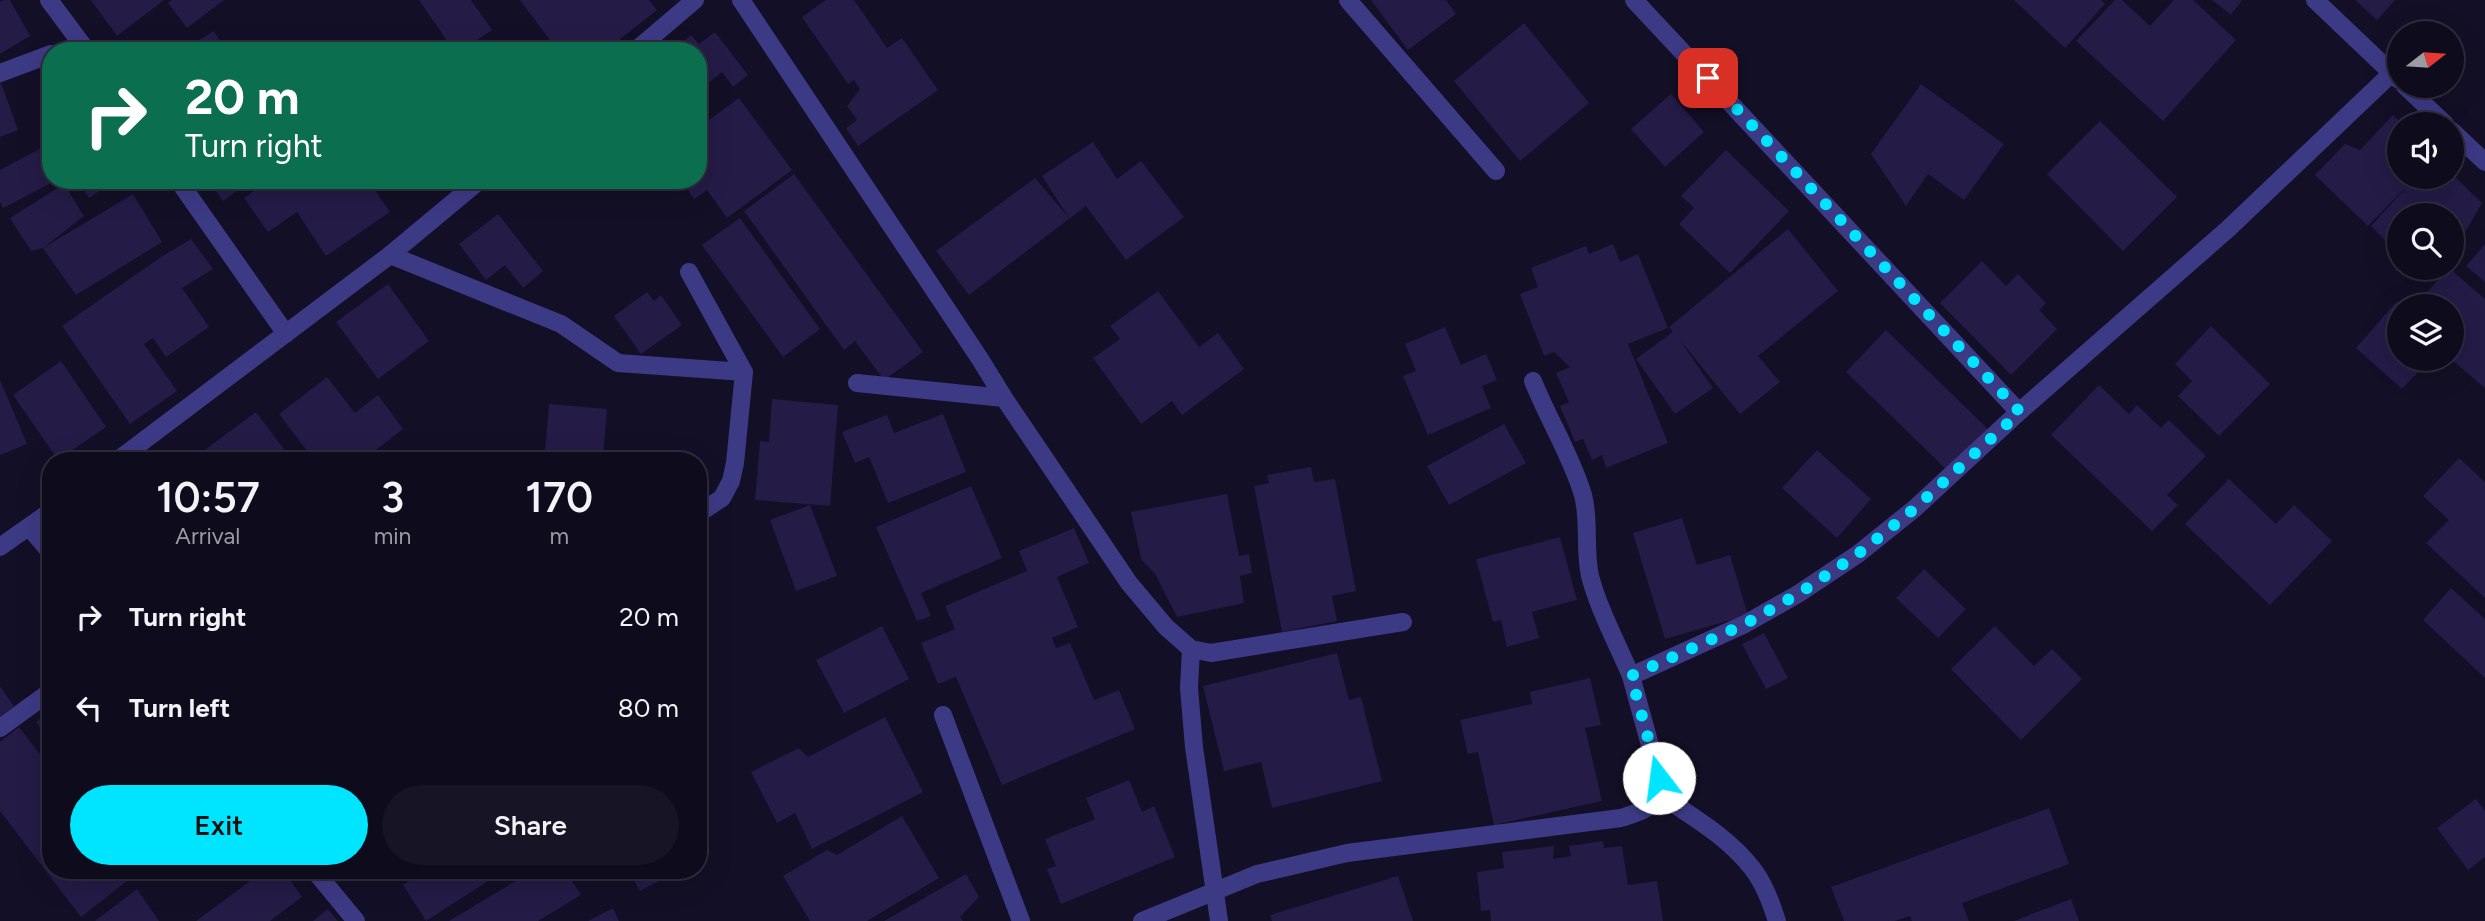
<!DOCTYPE html>
<style>
:root{--surface:#0e0b1c;--page:#171425;--text:#f1f3f6;--muted:#9b9ba3;--line:#2e2b3b;--accent:#00e5ff}
body{margin:0;font-family:Figtree,sans-serif;background:var(--page);color:var(--text);height:100vh;display:flex;flex-direction:column;font-size:26px;white-space:nowrap}
*{box-sizing:border-box;margin:0}
p{font-size:23px;color:var(--muted)}
.icon{flex:none;width:38px;height:38px;fill:none;stroke:currentColor;stroke-width:2;stroke-linecap:round;stroke-linejoin:round}
.map{position:relative;flex:1;overflow:hidden}
.drawer{position:absolute;left:42px;top:452px;width:665px;height:427px;display:flex;flex-direction:column;background:var(--surface);border-radius:28px;box-shadow:0 7px 28px #0002,0 0 0 2px var(--line)}
.drawer>*{flex:none}
.banner{position:absolute;left:42px;top:42px;width:665px;height:147px;border-radius:28px;box-shadow:0 7px 28px #0002,0 0 0 2px var(--line);background:#0b6e4f;color:#fff;overflow:hidden}
.needle{width:46px;rotate:73deg}
.controls{position:absolute;left:2387px;top:21px;display:grid;gap:14px}
.controls a{display:grid;place-items:center;width:77px;height:77px;border-radius:50%;background:var(--surface);box-shadow:0 7px 28px #0002,0 0 0 2px var(--line);font-size:35px}
.pin{position:absolute;display:grid;place-items:center;width:60px;height:60px;color:#fff;margin:-30px;border-radius:14px;box-shadow:0 4px 10px #0006}
.me{position:absolute;width:77px;margin:-38px;rotate:345deg;stroke-linejoin:round;filter:drop-shadow(0 0 5px #0008)}
.turn{display:flex;align-items:center;gap:24px;height:147px;padding:0 28px;font-size:32px}
.turn .icon{width:91px;height:91px;stroke-width:2.5}
.turn b{display:block;font-size:49px;line-height:60px}
.eta{display:flex;justify-content:space-evenly;align-items:center;height:119px;text-align:center}
.eta b{font-size:42px;font-weight:600;line-height:49px}
.action{display:flex;gap:14px;margin-top:auto;padding:14px 28px}
.action a{flex:1;height:80px;border-radius:42px;background:var(--accent);color:#111;font-size:28px;font-weight:600;line-height:80px;text-align:center}
.action a+a{background:var(--page);color:var(--text)}
ul{padding:0;list-style:none}
li{display:flex;align-items:center;gap:21px;height:91px;padding:0 28px}
li div{flex:1}
li b{display:block;font-size:26px}
li em{font-style:normal}
.map>svg:first-child{display:block}
.building{fill:#241b47}
.lines{fill:none;stroke-linecap:round;stroke-linejoin:round}
.street{stroke:#3d3a85;stroke-width:18}
.route{stroke:#00e5ff;stroke-width:12;stroke-dasharray:0 21.6}
</style>
<div class="map">
<svg width="2485" height="921" viewBox="0 0 2485 921">
<rect width="100%" height="100%" fill="#130f26"/>
<path class="building" d="M4,0H10L30,36L0,54V2Z
M91,0H164L117,36Z
M172,0H224L187,28L168,3Z
M419,0H471L492,30L461,51H454Z
M520,0H649L657,10L605,51H558Z
M826,0H854L887,48L902,38L938,90L858,146L846,128L857,120L847,106L860,89L854,80L848,84L802,17Z
M1371,0H1446L1456,14L1408,50Z
M2014,0H2101L2105,4L2065,48Z
M2115,0H2122L2150,26L2174,0H2193L2236,40L2163,121L2076,41Z
M2212,0H2242L2231,15Z
M2355,0H2395L2377,20Z
M1524,23L1589,103L1520,161L1454,81Z
M214,31L226,51H182Z
M715,32L748,75L733,87L722,72L700,90L698,51H672L691,35L699,44Z
M495,44L500,51H485Z
M0,80L18,130L0,137Z
M1921,84L2004,144L1964,200L1928,174L1906,206L1871,154Z
M1671,94L1704,132L1665,167L1631,129Z
M739,98L792,170L727,218L707,190L694,199L681,180H698V128Z
M2393,115L2402,124H2399V177H2452V174L2482,203L2452,255V215H2399V254L2371,226L2412,181L2368,226L2315,175L2345,144L2360,150Z
M2100,121L2177,197L2123,251L2047,174Z
M1093,142L1117,179L1141,161L1184,217L1126,260L1086,206L969,295L936,251L1035,178L1069,218L1042,176Z
M43,147L51,162V180H57L3,208L0,202V170Z
M1726,150L1789,211L1730,273L1679,224L1694,208L1681,196Z
M794,174L923,352L884,380L855,341L844,350L744,211Z
M78,180H116L89,198Z
M208,180H251L223,201Z
M269,180H368L390,212L326,256L297,212L268,232L244,198Z
M64,184L84,216L43,248L31,251L10,218Z
M133,194L162,242L76,295L43,248Z
M498,214L543,271L523,288L505,265L486,280L459,244Z
M740,218L820,329L783,357L702,245Z
M1788,229L1838,291L1758,356L1780,382L1740,414L1679,339L1713,388L1675,414L1636,359L1673,332L1669,327Z
M191,239L213,269L182,288L209,327L166,357L153,338L144,344L177,391L130,424L62,326L161,257Z
M1613,244L1620,262L1638,254L1668,328L1628,344L1668,443L1606,468L1602,455L1592,460L1583,439L1575,442L1560,406L1569,402L1556,373L1570,367L1554,352L1544,356L1520,294L1538,287L1531,268L1586,246L1589,254Z
M2485,244V282L2466,266Z
M1982,261L2006,286L2018,274L2046,303L2039,310L2057,329L2011,375L1940,303Z
M2414,268H2430L2420,274Z
M2449,268L2485,299V388L2452,360V306H2414Z
M388,284L429,341L378,379L336,322Z
M1158,291L1199,347L1218,333L1244,369L1182,415L1172,401L1141,424L1093,358L1120,339L1110,326Z
M647,292L654,301L661,295L682,325L641,354L614,316Z
M2397,301L2403,306H2399V359H2407L2420,370L2402,389L2356,348Z
M2211,326L2270,384L2219,436L2178,396L2192,381L2175,364Z
M1445,327L1461,365L1486,354L1497,380L1482,386L1491,408L1428,435L1403,376L1416,371L1405,344Z
M1886,330L1988,429L1948,471L1846,372Z
M61,361L106,427L58,460L13,395Z
M327,377L355,413L378,395L403,429L363,460H314L279,414Z
M0,380L27,444L0,455Z
M2099,385L2129,414L2137,405L2161,428L2169,420L2206,456L2167,495L2178,505L2152,531L2051,435Z
M772,399L838,405L830,506L755,500L760,441L769,442Z
M549,404L607,409L603,458L545,453Z
M256,412L292,460H201L198,455Z
M943,414L966,472L888,503L869,457L855,463L842,432L887,415L894,433Z
M1504,424L1526,463L1449,505L1427,466Z
M1817,450L1871,499L1837,538L1782,488Z
M2459,458L2485,482V598L2426,543L2449,520L2423,496Z
M1311,467L1314,482L1335,479L1356,591L1332,596L1337,621L1282,632L1254,486L1269,483L1267,475Z
M2229,479L2276,524L2294,505L2332,541L2270,605L2185,524Z
M971,486L1002,558L921,593L931,616L917,621L876,527Z
M1227,494L1239,556L1249,554L1252,573L1240,576L1244,603L1177,617L1155,574L1141,559L1131,512Z
M810,505L837,576L796,591L770,520Z
M1682,518L1697,565L1730,555L1748,615L1665,639L1633,533Z
M1074,528L1089,563L1057,577L1078,627L1052,638L1056,648L1070,643L1094,700L1119,690L1135,729L1002,785L956,677L938,684L921,643L955,629L945,606L1027,571L1019,551Z
M1560,537L1577,600L1532,612L1539,638L1507,647L1501,620L1493,622L1476,559Z
M1924,569L1966,609L1938,638L1896,598Z
M2451,588L2485,619V678L2423,620Z
M882,626L909,679L844,713L816,660Z
M1995,626L2034,666L2052,649L2082,679L2021,740L1951,669Z
M1764,633L1788,678L1766,689L1742,644Z
M1337,653L1349,700L1361,697L1382,781L1272,808L1261,762L1224,771L1203,686Z
M1590,678L1601,725L1585,728L1602,801L1494,825L1478,752L1468,754L1460,720L1532,704L1530,692Z
M0,686L14,706L0,717Z
M51,711V742L36,722Z
M885,717L923,792L812,849L795,813L777,823L751,772L799,748L808,757Z
M19,727L51,769V870H127L132,877L81,917L0,811V742Z
M1129,780L1142,812L1154,806L1175,857L1061,904L1047,869L1056,866L1045,839L1095,819L1086,798Z
M2476,799L2485,811V857L2468,870L2437,828Z
M2049,808L2069,864L1962,903L1969,921H1912L1910,916L1895,921H1844L1831,887Z
M902,816L939,878L867,921H810L783,876L827,850L837,855Z
M698,830L710,853L698,859Z
M1603,841L1604,848L1622,846L1628,885L1657,881L1663,921H1491L1490,910L1481,911L1477,872L1504,868L1502,852L1554,846L1553,859L1571,856L1569,846Z
M265,870H283L302,897L270,921H196Z
M426,870H505L426,921L403,885Z
M534,870H565L581,895L538,921H449Z
M628,870H680L640,891Z
M966,874L979,897L960,917L963,921H884Z
M1398,876L1413,921H1272L1270,915Z
M137,889L159,921H95Z
M2071,899L2079,921H2014Z
M613,908L619,921H588Z
M328,909L338,921H313Z"/>
<g class="lines">
<path class="street" d="M49,0L87,51
M741,0L980,359L1004,398L1129,583L1166,627L1191,649L1211,653L1403,622
M1348,0L1496,171
M1634,0L2019,412
M2315,0L2399,80
M635,51L695,0
M0,73L51,54
M2405,86L2445,124
M2452,131L2485,162
M178,180L286,334
M390,255L561,324L618,363L744,372
M689,272L744,372L735,463L731,481L722,498L698,514
M1533,381C1548,419 1571,455 1583,495C1590,521 1584,549 1590,576C1599,610 1617,643 1631,676
M857,383L1004,398
M118,460L390,255L480,180
M29,527L51,553
M0,547L51,511
M1191,649L1189,688L1194,747L1219,921
M943,715L1021,921
M0,728L51,691
M1659,794C1691,816 1727,836 1752,868C1764,883 1771,903 1777,921
M314,870L356,921
M1142,921L1257,874L1347,853L1621,818C1646,810 1659,807 1659,778L1631,676L1745,624L1798,594L1858,554L1914,509L2019,412L2228,229L2392,73"/>
</g>
<g class="lines">
<path class="route" d="M1659,778L1631,676L1745,624L1798,594L1858,554L1914,509L2020,412L1708,78"/>
</g>
</svg>
<div class="controls">
<a><svg class="needle" viewBox="-14 -14 28 28"><path d="M0-13l5 13h-10z" fill="#e53935"/><path d="M0 13l5-13h-10z" fill="#9b9ba3"/></svg></a>
<a><svg class="icon" aria-label="sound" viewBox="0 0 24 24"><path d="M4 9h4l5-4v14l-5-4H4zM17 9q2 3 0 6"/></svg></a>
<a><svg class="icon" aria-label="search" viewBox="0 0 24 24"><circle cx="10" cy="10" r="6"/><path d="M15 15l6 6"/></svg></a>
<a><svg class="icon" aria-label="layers" viewBox="0 0 24 24"><path d="M12 4l9 5-9 5-9-5zM3 14l9 5 9-5"/></svg></a>
</div>
<div class="pin" style="left:1708px;top:78px;background:#d93025"><svg class="icon" aria-label="arrive" viewBox="0 0 24 24"><path d="M6 21V4h12l-3 4 3 4H6"/></svg></div>
<svg class="me" style="left:1659px;top:778px" viewBox="-20 -20 40 40"><circle r="19" fill="#fff"/><path d="M0-13L10 11 0 6-10 11z" fill="#00e5ff"/></svg>
<div class="banner">
<div class="turn"><svg class="icon" aria-label="right" viewBox="0 0 24 24"><path d="M7 20v-9h11M14 6l5 5-5 5"/></svg><div><b>20 m</b>Turn right</div></div>
</div>
<section class="drawer">
<div class="eta">
<div><b>10:57</b><p>Arrival</p></div>
<div><b>3</b><p>min</p></div>
<div><b>170</b><p>m</p></div>
</div>
<ul>
<li><svg class="icon" aria-label="right" viewBox="0 0 24 24"><path d="M7 20v-9h11M14 6l5 5-5 5"/></svg><div><b>Turn right</b></div><em>20 m</em></li>
<li><svg class="icon" aria-label="left" viewBox="0 0 24 24"><path d="M17 20v-9H6M10 6l-5 5 5 5"/></svg><div><b>Turn left</b></div><em>80 m</em></li>
</ul>
<div class="action"><a>Exit</a><a>Share</a></div>
</section>
</div>
